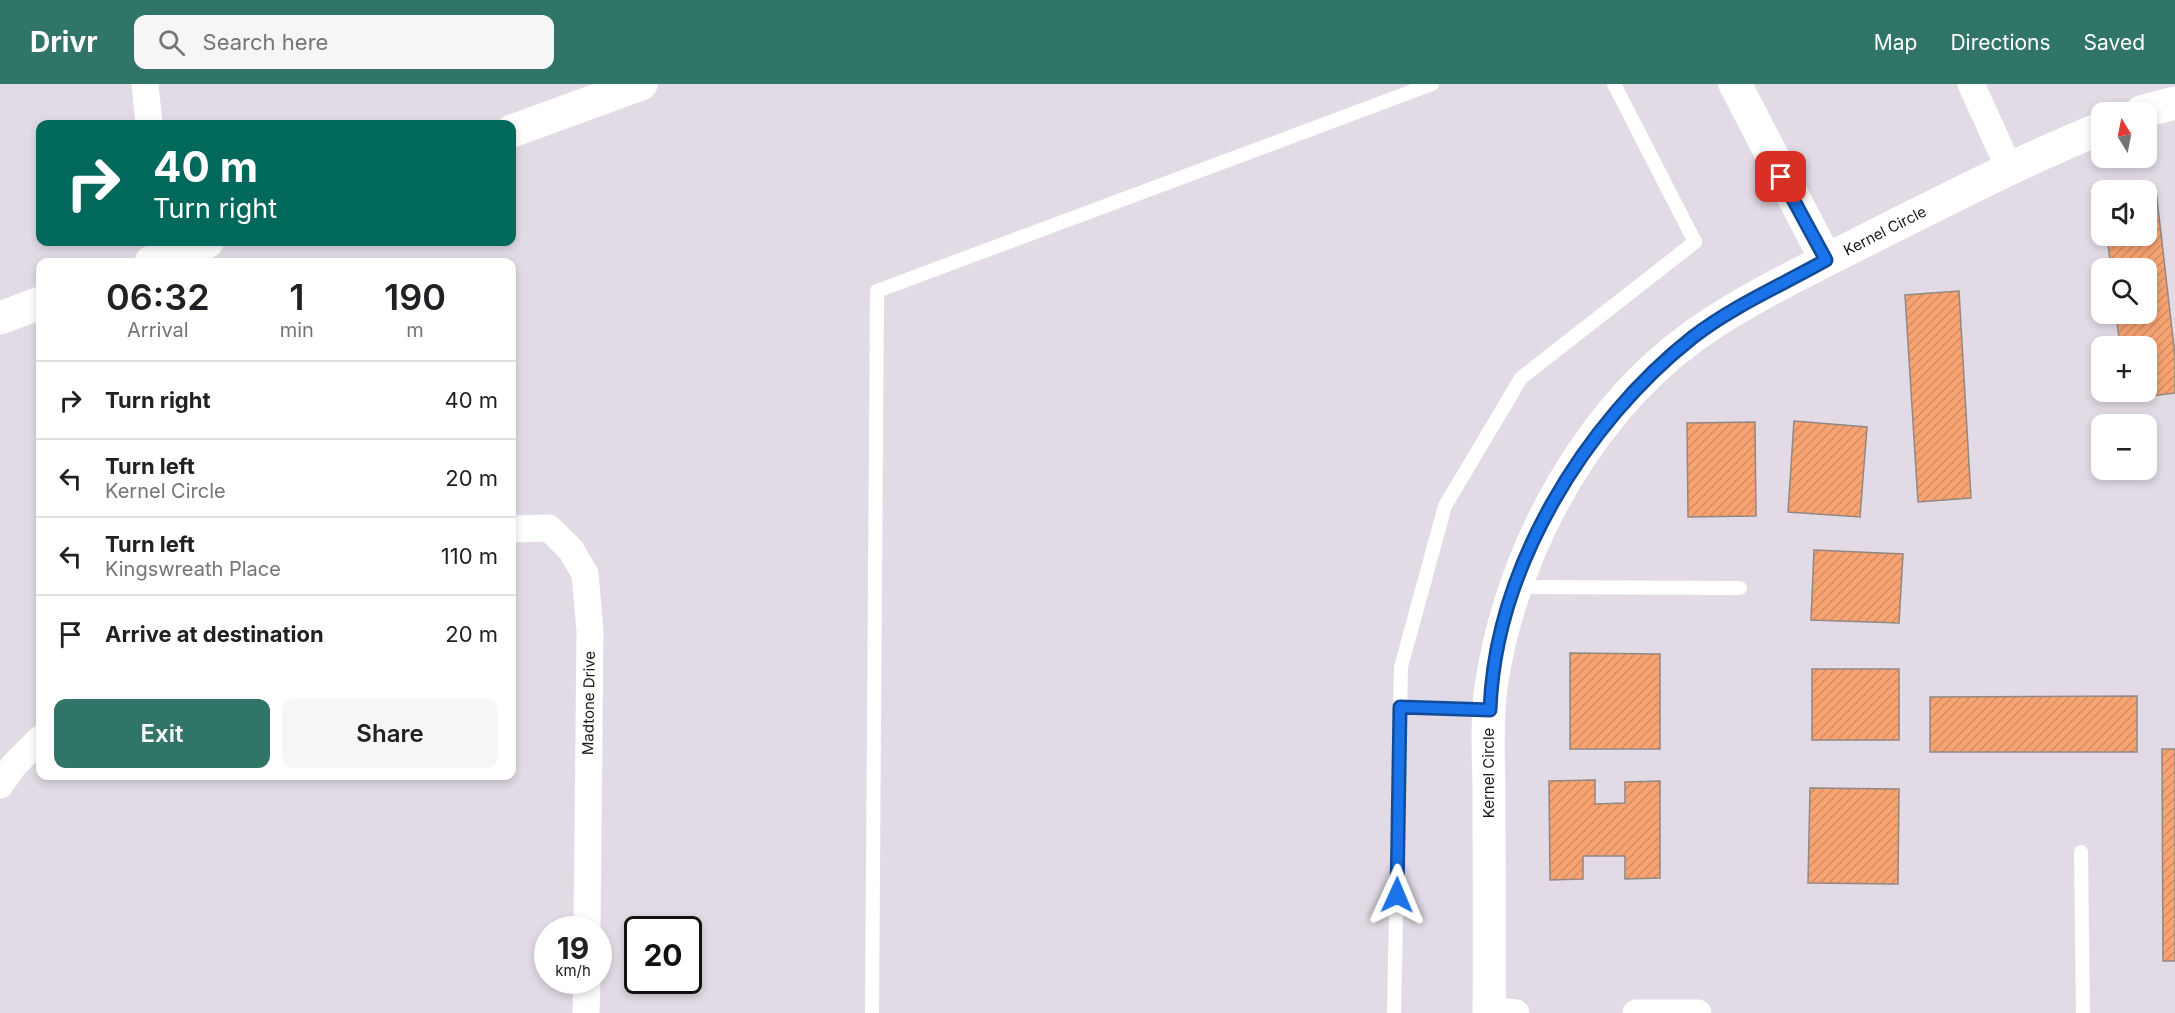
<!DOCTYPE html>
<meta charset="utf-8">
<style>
:root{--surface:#fff;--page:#f6f6f6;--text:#202124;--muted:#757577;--line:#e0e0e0;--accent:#317568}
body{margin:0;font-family:Inter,sans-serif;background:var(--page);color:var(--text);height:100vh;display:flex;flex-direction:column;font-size:22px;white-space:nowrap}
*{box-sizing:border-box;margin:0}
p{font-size:20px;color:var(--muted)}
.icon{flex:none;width:33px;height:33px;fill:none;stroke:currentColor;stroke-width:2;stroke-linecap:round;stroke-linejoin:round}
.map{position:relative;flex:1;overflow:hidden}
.side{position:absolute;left:36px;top:174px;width:480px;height:522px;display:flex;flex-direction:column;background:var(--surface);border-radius:12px;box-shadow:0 3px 9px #0003}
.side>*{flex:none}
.hud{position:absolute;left:36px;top:36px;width:480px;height:126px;border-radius:12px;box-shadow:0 3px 9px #0003;background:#00695c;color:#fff;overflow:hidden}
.needle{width:39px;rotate:350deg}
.tools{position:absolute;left:2091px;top:18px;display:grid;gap:12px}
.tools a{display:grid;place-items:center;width:66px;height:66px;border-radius:12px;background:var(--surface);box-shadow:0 3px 9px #0003;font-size:30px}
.speed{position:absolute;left:534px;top:832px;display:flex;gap:12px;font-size:30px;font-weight:700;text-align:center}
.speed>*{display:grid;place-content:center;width:78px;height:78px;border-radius:50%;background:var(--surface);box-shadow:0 3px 9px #0003;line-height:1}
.speed small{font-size:15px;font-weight:400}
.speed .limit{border:3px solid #111;border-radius:9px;background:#fff;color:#111}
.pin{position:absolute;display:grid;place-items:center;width:51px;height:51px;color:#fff;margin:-26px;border-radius:12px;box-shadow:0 3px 9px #0006}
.me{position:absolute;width:66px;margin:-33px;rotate:1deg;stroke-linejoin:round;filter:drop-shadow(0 0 4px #0008)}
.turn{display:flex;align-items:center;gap:21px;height:126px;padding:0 18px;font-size:27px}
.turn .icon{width:78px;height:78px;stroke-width:2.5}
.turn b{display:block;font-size:42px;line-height:51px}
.eta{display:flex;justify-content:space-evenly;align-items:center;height:102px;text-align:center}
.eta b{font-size:36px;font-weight:600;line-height:42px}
.action{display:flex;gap:12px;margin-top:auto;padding:12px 18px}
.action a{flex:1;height:69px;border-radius:12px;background:var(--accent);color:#fff;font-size:24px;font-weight:600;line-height:69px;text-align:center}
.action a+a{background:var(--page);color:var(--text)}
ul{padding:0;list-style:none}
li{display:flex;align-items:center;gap:18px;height:78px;padding:0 18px;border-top:2px solid var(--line)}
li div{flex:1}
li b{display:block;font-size:22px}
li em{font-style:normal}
header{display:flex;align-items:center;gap:36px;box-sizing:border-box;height:84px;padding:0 30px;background:var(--accent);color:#fff}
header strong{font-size:28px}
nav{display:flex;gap:33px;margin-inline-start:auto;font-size:21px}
.search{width:420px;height:54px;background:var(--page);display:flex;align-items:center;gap:15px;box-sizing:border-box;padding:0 21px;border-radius:12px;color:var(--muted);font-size:22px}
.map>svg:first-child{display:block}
.building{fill:url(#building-hatch);stroke:#928882;stroke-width:1.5}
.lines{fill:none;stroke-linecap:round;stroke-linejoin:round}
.service{stroke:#fff;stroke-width:14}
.minor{stroke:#fff;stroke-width:27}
.tertiary{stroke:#fff;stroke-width:33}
.route-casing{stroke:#114b97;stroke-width:15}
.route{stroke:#1a73e8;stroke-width:10}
.labels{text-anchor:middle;stroke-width:4.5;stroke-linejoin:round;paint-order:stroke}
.street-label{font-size:15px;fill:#181619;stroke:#fff}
</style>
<header>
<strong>Drivr</strong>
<div class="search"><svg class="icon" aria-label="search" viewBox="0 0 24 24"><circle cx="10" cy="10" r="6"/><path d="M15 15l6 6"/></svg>Search here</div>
<nav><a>Map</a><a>Directions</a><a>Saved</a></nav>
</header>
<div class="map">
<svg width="2175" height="929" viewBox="0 0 2175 929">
<defs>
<pattern id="building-hatch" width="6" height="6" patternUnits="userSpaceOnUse" patternTransform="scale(1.5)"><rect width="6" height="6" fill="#f7a372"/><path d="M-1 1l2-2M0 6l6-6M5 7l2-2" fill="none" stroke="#d38c62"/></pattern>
</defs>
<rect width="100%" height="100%" fill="#e2dbe5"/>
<path class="building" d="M2156,106L2175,272V309L2126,315L2125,308H2146V262H2120L2116,230H2146V184H2111L2107,152H2146V107Z
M1959,207L1971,414L1918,418L1905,211Z
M1794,337L1867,343L1860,433L1788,428Z
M1755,338L1756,432L1688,433L1687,339Z
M1814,466L1903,470L1899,539L1811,536Z
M1570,569L1660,570V665H1570Z
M1812,585H1899V656H1812Z
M2137,612V668H1930V613Z
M2162,665H2175V877H2163Z
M1595,696V720L1625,719V698L1660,697V794L1625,795V772H1583V795L1550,796L1549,697Z
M1810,704L1899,705L1898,800L1808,799Z"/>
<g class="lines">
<path class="service" d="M1516,503L1740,504
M1400,623L1490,626
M2081,768L2083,929
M872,929L877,207L1432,0
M1394,929L1401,583L1445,422L1521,294L1695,158L1614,0"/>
<path class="minor" d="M145,0L149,40
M1971,0L2009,84
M512,445L549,444L571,466L585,490L590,547L587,846
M0,701L14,681L40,655
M1489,926L1516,929
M586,929L587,897
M1636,929H1698"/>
<path class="tertiary" d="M1735,0L1826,176
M2141,28L2175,19
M512,47L641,0
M151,178L207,158
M0,234L40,219
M1489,929C1490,857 1489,784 1489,712C1489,676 1486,639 1491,603C1512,463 1592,316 1714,238C1766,205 1823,178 1878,150C1952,113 2025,75 2102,44"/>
</g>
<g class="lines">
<g class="route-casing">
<path id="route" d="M1397,811L1400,623L1490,626C1495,485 1584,339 1693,253C1733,222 1782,201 1826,176L1781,93"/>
</g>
<use href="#route" class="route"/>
</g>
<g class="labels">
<g class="street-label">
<text transform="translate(1885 147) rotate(-27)" y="5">Kernel Circle</text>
<text transform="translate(589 619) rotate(-89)" y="5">Madtone Drive</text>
<text transform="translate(1489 689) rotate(-90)" y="5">Kernel Circle</text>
</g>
</g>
</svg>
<div class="tools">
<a><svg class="needle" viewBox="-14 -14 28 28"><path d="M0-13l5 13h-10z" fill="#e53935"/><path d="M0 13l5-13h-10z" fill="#757577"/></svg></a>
<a><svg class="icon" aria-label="sound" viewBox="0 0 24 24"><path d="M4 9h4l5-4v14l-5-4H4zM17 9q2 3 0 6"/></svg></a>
<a><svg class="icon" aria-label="search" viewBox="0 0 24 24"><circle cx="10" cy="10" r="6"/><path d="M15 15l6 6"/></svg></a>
<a>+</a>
<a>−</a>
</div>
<div class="speed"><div>19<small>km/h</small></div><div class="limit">20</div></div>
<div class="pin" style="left:1781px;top:93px;background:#d93025"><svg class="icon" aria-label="arrive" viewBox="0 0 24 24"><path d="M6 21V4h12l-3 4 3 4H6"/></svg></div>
<svg class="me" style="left:1397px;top:811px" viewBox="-20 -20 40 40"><path d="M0-17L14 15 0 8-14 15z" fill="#1a73e8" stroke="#fff" stroke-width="4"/></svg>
<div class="hud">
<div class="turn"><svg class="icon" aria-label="right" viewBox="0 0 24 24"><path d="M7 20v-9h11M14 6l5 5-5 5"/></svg><div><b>40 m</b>Turn right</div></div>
</div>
<section class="side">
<div class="eta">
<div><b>06:32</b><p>Arrival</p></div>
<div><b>1</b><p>min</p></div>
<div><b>190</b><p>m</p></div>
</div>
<ul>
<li><svg class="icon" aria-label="right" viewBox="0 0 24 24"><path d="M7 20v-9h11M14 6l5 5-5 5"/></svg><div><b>Turn right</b></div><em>40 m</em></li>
<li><svg class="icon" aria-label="left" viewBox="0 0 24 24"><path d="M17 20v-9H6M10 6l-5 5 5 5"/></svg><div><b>Turn left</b><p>Kernel Circle</p></div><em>20 m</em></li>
<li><svg class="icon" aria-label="left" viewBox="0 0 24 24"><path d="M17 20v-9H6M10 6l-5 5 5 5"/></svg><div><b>Turn left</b><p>Kingswreath Place</p></div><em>110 m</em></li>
<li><svg class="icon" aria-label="arrive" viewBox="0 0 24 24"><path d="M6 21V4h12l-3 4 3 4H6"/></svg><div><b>Arrive at destination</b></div><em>20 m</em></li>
</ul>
<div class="action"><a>Exit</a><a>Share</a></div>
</section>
</div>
